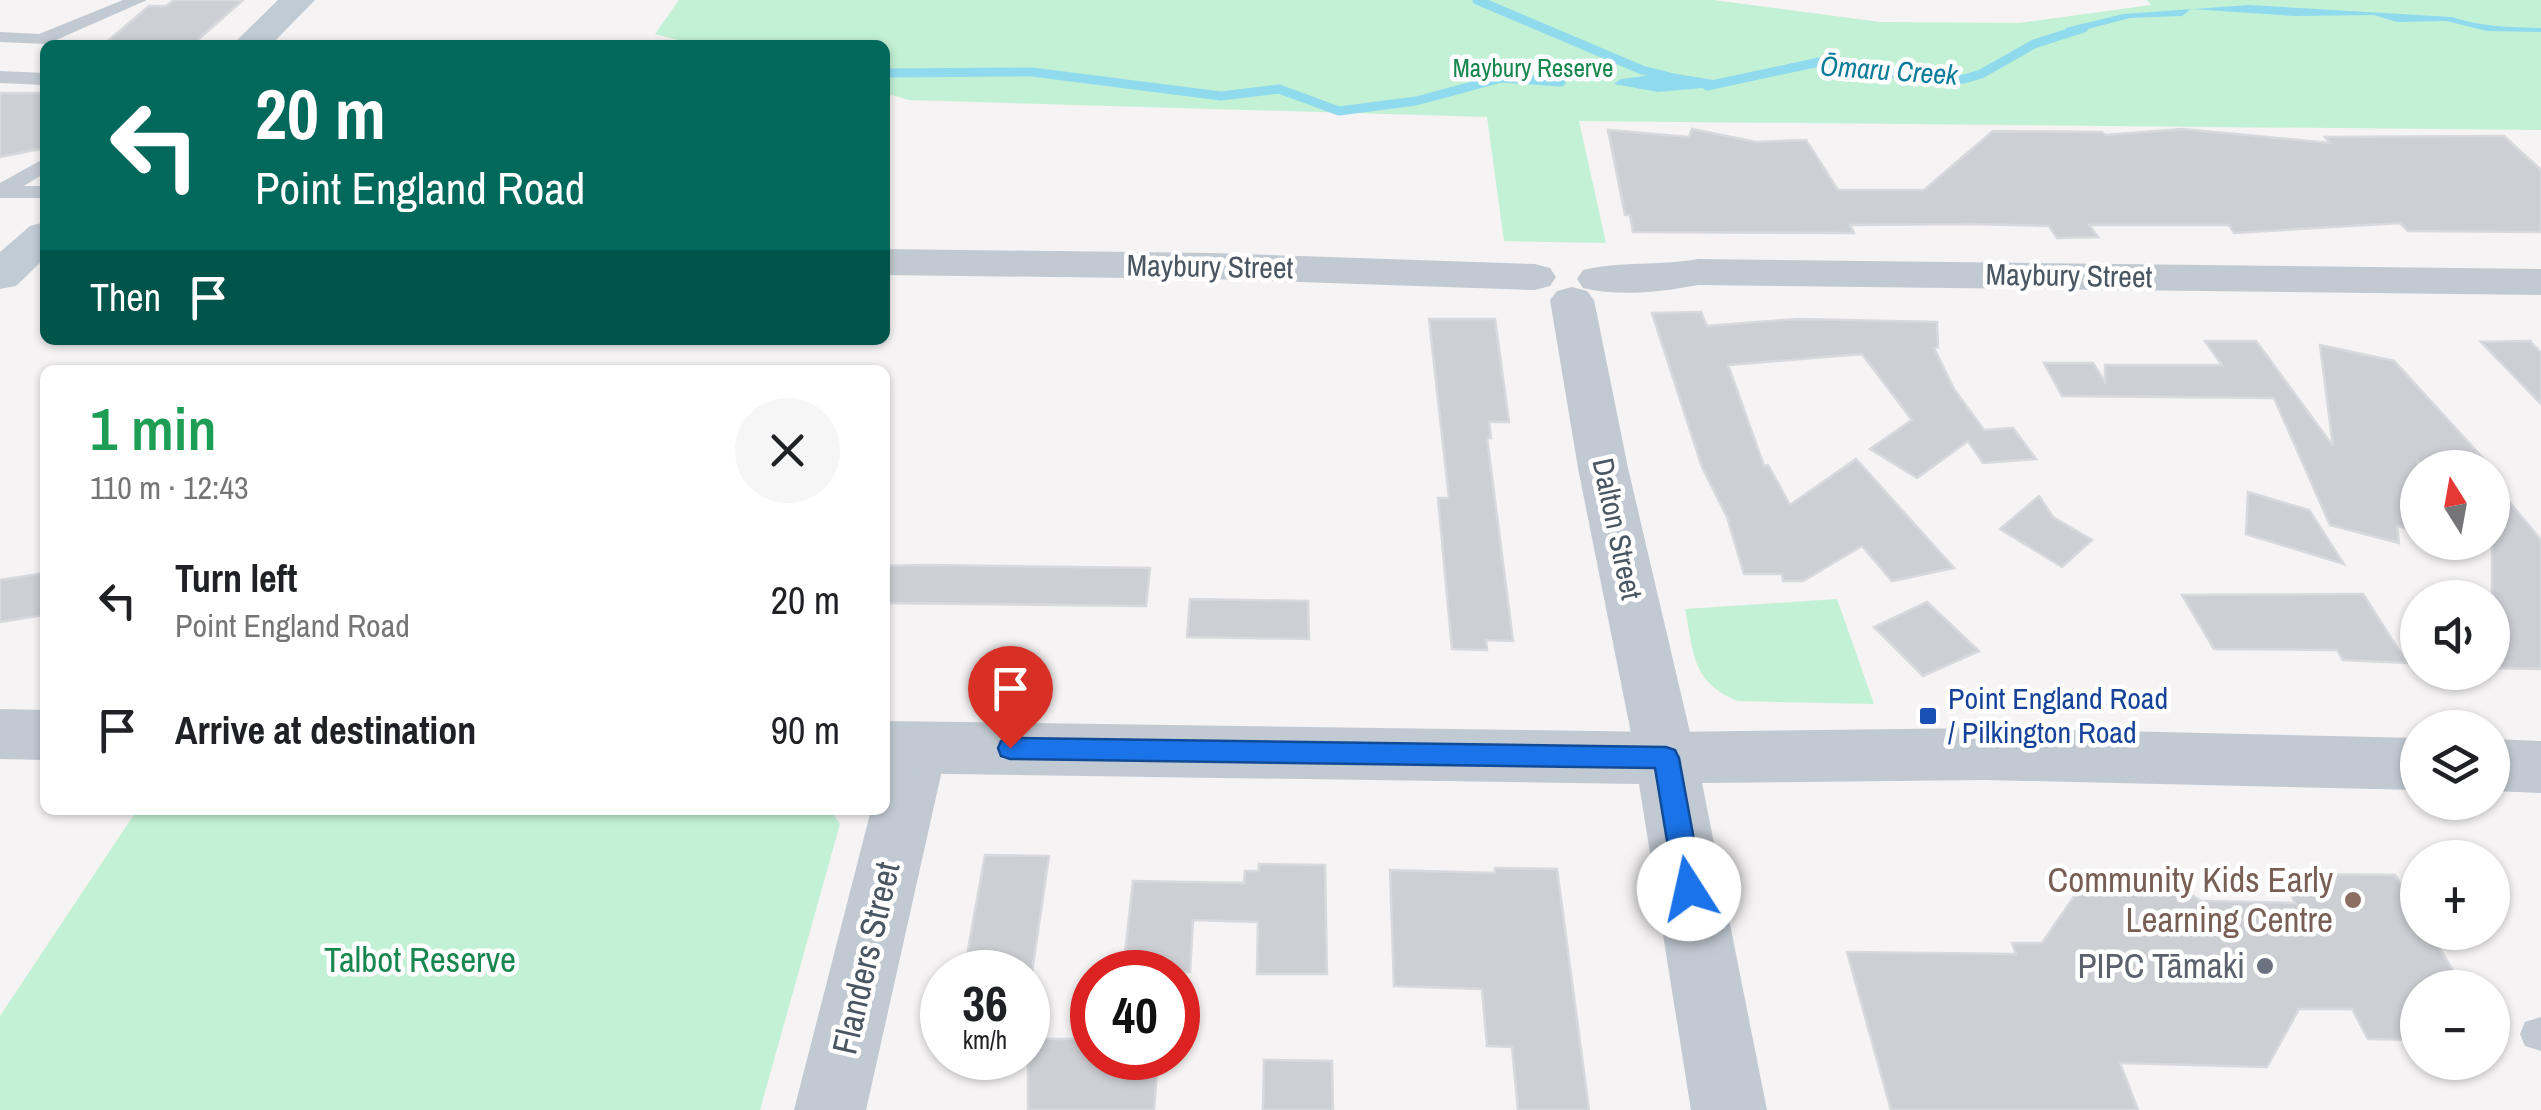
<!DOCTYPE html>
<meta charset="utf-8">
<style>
:root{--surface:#fff;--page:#f6f6f6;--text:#202124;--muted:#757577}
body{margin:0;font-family:"Archivo Narrow",sans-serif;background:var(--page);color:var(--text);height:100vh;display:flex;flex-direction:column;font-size:38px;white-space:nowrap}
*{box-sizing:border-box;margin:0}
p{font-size:32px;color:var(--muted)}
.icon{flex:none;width:55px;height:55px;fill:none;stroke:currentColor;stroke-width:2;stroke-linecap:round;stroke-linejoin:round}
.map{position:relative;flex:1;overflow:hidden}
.sheet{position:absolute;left:40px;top:365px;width:850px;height:450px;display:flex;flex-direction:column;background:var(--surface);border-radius:15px;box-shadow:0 2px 8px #0004}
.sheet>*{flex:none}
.hud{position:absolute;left:40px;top:40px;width:850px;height:305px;border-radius:15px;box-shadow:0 2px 8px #0004;background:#00695c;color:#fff;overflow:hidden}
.needle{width:65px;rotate:349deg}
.tools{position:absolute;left:2400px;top:450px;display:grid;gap:20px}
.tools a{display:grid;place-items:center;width:110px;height:110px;border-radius:50%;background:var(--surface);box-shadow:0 2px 8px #0004;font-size:50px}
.speed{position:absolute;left:920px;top:950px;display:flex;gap:20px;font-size:50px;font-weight:700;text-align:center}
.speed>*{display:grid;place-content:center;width:130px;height:130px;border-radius:50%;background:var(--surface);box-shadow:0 2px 8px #0004;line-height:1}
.speed small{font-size:25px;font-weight:400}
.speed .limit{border:15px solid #d22;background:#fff;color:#111}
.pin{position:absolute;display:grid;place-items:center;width:85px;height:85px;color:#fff;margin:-102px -42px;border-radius:50% 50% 50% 0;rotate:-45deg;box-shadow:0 0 10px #0007}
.pin .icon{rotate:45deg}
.me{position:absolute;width:110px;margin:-55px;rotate:350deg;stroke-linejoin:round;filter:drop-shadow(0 0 8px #0008)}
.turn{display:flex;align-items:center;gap:35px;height:210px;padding:0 50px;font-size:45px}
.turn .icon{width:130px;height:130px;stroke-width:2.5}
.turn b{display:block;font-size:70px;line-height:85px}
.then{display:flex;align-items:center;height:95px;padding:0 50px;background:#0003;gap:20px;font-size:38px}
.round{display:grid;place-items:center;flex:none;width:105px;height:105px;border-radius:52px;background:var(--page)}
.head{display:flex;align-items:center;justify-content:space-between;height:170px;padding:0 50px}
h1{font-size:60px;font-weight:600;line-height:75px;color:#1e9e55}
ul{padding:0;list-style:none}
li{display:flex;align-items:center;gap:30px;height:130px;padding:0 50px}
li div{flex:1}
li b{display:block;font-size:38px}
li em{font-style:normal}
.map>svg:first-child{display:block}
.green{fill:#c3f1d5}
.water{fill:#90daee}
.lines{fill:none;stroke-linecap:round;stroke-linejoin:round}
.stream{stroke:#90daee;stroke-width:9}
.building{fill:#cdcfd5;stroke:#d7d9de;stroke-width:2.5}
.service{fill:#c1cad2;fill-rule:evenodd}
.minor{fill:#c1cad2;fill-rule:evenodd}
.tertiary{fill:#c1cad2;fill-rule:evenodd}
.secondary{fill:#c1cbd6;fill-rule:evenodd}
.route{fill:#1a73e8;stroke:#114b97;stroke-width:2.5}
.transit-dot{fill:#1a4fb4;stroke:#fff;stroke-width:4}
.education-dot{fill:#8d6e63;stroke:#fff;stroke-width:4}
.worship-dot{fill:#6b7280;stroke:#fff;stroke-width:4}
.labels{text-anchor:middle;stroke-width:9;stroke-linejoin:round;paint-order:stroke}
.far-park-label{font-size:25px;fill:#17864f;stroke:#fff}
.far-water-label{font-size:28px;font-style:italic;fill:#0c7c9b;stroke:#fff}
.street-label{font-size:30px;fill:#4a5661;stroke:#fff}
.transit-label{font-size:30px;fill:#164399;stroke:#fff;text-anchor:start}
.near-education-label{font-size:35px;fill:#785e54;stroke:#fff;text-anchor:end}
.near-street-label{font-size:35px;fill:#4a5661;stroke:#fff}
.near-park-label{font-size:35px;fill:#17864f;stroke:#fff}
.near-worship-label{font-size:35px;fill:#5b616d;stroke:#fff;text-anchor:end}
</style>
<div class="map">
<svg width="2541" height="1110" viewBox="0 0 2541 1110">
<rect width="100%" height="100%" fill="#f5f3f3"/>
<path class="green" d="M679,0H1713L1880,22L2019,23L2151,5L2147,0H2541V130L1579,121L1606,243L1504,241L1487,117L909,100L885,93V45H697L655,34Z
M1837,599L1874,704L1738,701C1691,682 1694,653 1685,609Z
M137,810H830L840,824L760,1110H0V1016Z"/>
<path class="water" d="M2249,5L2452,17C2481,27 2511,27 2541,28V32L2487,31L2446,21L2397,22L2374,15L2294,16L2191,9L2182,16L2130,18L2068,34L2066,28L2123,14Z
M1670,73L1720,81L1725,86L1658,92L1614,84L1621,79Z"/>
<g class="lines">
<path class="stream" d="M1477,0L1642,70L1674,78
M885,73L1032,72L1221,96L1279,89L1339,111L1416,101L1502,78L1561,82
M1707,86L1819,62L1928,79H1964L1981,74L2034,44L2084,28"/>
</g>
<path class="building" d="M174,0H243L192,45H103L149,6H166Z
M0,93H45V148L0,157Z
M1692,129L1756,142L1806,140L1838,190H1924L1993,131L2102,132L2105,135L2182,129L2330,143L2325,137L2504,136L2541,170V232L2408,231L2400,223L2234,233L2229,225H2089L2098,237L2057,238L2049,226L1971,224L1850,225L1854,233L1633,232L1630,215H1625L1608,130L1689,137Z
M1701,312L1707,326L1797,319L1937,322L1938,347L1934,348L1954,389L1984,430L2013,428L2036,459L1983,463L1968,441L1917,478L1870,449L1912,420L1862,354L1728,365L1764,466L1768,465L1790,505L1856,459L1954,568L1892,581L1862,546L1803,581H1783L1782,574H1744L1727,517L1702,467L1652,313Z
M1429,319H1495L1509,422H1489L1491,438H1487L1513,641L1486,640L1487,650L1452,649L1438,498H1449Z
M2205,341H2256L2333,446L2320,345L2394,361L2492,468H2422L2418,462V531L2397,526L2399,543L2330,525L2274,398L2062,396L2044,363H2093L2105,382V365H2222Z
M2530,341L2541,353V404L2481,342Z
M2492,481L2541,540V669L2492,668Z
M2248,492L2309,510L2344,564L2246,534Z
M2039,496L2053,517L2092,540L2062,567L2000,529Z
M926,565L1150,568L1146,606L885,603V566Z
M45,573V615L0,622V580Z
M2363,594L2407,663L2343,660L2337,650L2214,649L2182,595Z
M1190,599L1308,601L1309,639L1187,637Z
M1927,602L1979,651L1923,676L1874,627Z
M985,855L1049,856L1032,972H964Z
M1259,864L1325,865L1327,974H1257L1258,922L1193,920L1190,972H1123L1133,881L1244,883L1245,871H1259Z
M1495,868L1557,869L1589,1110H1518L1512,1047L1487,1046L1482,989L1394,986L1390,870L1495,873Z
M2091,872L2161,874L2201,901L2295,903L2280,874L2395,875L2418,912V932H2430L2463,988H2418V1040L2368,1039L2352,1009H2299L2267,1067L2120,1063L2138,1110H1891L1847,952L2016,954L2012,943H2042Z
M1028,1039H1092V1058H1158L1154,1110H1028Z
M1264,1060L1332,1061L1333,1110H1263Z"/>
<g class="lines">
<path class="service" d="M123,0H147L47,44L0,42V32L39,34Z
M0,71L45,73V85L0,83Z
M45,158V173L24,186H45V198H0V183Z
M2541,1017V1051L2525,1046L2520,1034L2525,1022Z"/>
<path class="minor" d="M885,249L1211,253L1535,264L1550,268L1556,277L1550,286L1535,290L1211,279L885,275Z
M1698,259L2541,269V295L1698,285C1661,292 1619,297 1583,288L1577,279L1583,270C1620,261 1660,266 1698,259Z
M1572,287L1587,291L1594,300L1628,468L1696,758L1687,775L1666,783L1645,775L1636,758L1578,468L1550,300L1557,291Z
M917,724L938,731L947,748L866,1110H794L871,810H885V757L896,731Z"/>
<path class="tertiary" d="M0,709L45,710V760L0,759Z
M885,721L1666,732L1985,728L2418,738V790L1985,780L1702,783L1767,1110H1691L1639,784L885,773Z
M2492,739L2541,741V793L2492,791Z"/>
<path class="secondary" d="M278,0H315L271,45H232Z
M45,222V258L16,286L0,289V252L30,226Z"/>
</g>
<path class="route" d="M1010,738L1666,747L1675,750L1679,758L1703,889L1699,898L1689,901L1679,898L1675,889L1655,768L1010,759L1001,756L998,748L1001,741Z"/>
<rect class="transit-dot" x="1918" y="706" width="20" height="20" rx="5"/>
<circle class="education-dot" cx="2353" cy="900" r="10"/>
<circle class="worship-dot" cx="2265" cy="966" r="10"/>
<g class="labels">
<g class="far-park-label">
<text x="1533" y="77">Maybury Reserve</text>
</g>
<g class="far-water-label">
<text transform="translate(1889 70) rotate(4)" y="10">Ōmaru Creek</text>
</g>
<g class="street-label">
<text transform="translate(1210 267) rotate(1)" y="10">Maybury Street</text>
<text transform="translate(2069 276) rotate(1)" y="10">Maybury Street</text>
<text transform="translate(1617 529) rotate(78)" y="10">Dalton Street</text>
</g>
<g class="transit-label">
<text x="1948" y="709">Point England Road<tspan x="1948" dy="34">/ Pilkington Road</tspan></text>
</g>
<g class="near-education-label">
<text x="2333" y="892">Community Kids Early<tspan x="2333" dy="40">Learning Centre</tspan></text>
</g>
<g class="near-street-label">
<text transform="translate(866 958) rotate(-77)" y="12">Flanders Street</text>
</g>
<g class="near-park-label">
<text x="420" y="972">Talbot Reserve</text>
</g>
<g class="near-worship-label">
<text x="2245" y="978">PIPC Tāmaki</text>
</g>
</g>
</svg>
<div class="tools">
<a><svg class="needle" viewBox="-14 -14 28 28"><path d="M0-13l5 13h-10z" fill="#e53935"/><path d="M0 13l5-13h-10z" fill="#757577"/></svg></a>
<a><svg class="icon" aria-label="sound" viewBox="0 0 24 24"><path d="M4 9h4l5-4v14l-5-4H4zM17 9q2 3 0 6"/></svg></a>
<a><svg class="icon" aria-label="layers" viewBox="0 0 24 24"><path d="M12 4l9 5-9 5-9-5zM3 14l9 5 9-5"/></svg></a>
<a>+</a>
<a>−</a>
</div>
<div class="speed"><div>36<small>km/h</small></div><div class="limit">40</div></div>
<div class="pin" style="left:1010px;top:748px;background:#d93025"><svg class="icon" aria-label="arrive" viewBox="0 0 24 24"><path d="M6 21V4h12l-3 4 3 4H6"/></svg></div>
<svg class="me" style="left:1689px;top:889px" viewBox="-20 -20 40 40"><circle r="19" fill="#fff"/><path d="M0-13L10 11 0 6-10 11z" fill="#1a73e8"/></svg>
<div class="hud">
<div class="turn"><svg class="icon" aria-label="left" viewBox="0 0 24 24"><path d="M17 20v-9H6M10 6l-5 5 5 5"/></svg><div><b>20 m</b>Point England Road</div></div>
<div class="then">Then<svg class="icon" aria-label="arrive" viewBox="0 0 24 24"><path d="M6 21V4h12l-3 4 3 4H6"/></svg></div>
</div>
<section class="sheet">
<div class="head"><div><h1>1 min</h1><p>110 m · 12:43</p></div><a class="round"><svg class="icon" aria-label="close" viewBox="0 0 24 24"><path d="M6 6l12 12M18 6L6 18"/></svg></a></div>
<ul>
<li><svg class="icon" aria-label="left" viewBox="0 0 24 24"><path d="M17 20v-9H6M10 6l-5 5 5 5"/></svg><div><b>Turn left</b><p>Point England Road</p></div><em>20 m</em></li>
<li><svg class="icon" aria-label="arrive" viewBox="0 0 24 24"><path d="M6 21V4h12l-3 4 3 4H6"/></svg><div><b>Arrive at destination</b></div><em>90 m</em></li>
</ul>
</section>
</div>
